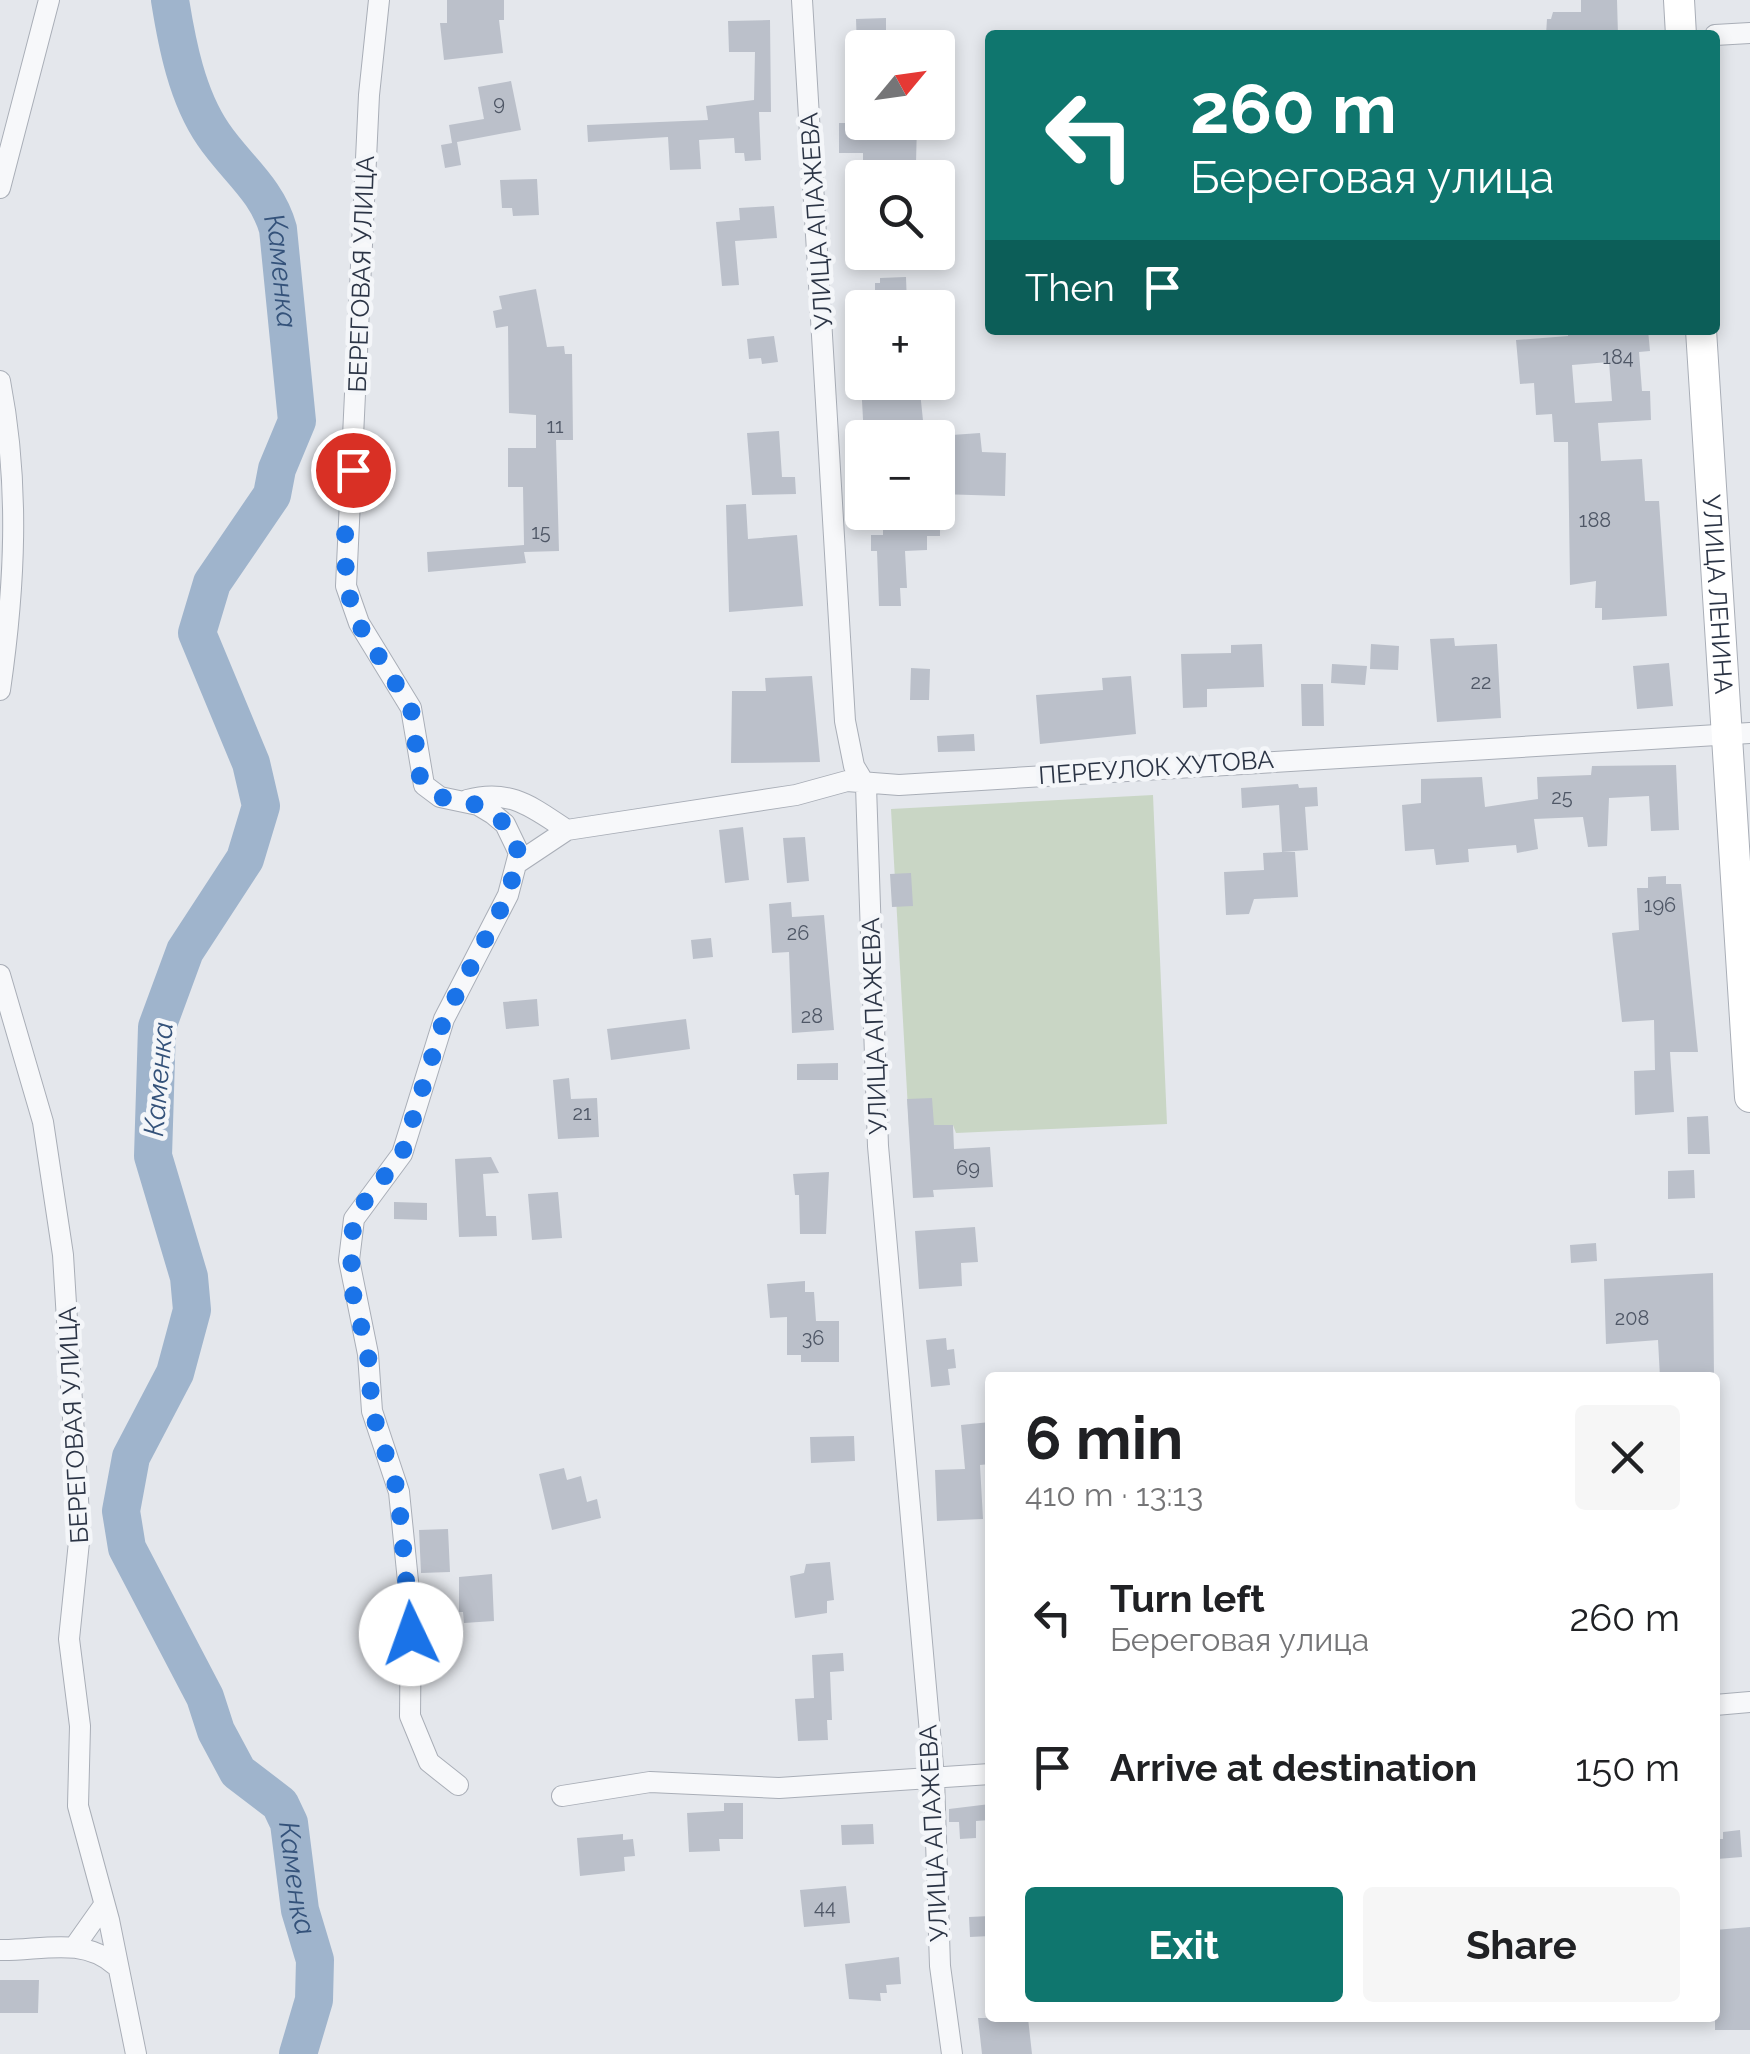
<!DOCTYPE html>
<meta charset="utf-8">
<style>
:root{--surface:#fff;--page:#f6f6f6;--text:#202124;--muted:#757577;--accent:#0f766e}
body{margin:0;font-family:Raleway,sans-serif;background:var(--page);color:var(--text);height:100vh;display:flex;flex-direction:column;font-size:38px;white-space:nowrap}
*{box-sizing:border-box;margin:0}
p{font-size:32px;color:var(--muted)}
.icon{flex:none;width:55px;height:55px;fill:none;stroke:currentColor;stroke-width:2;stroke-linecap:round;stroke-linejoin:round}
.map{position:relative;flex:1;overflow:hidden}
.drawer{position:absolute;left:985px;top:1372px;width:735px;height:650px;display:flex;flex-direction:column;background:var(--surface);border-radius:10px;box-shadow:0 5px 15px #0003}
.drawer>*{flex:none}
.banner{position:absolute;left:985px;top:30px;width:735px;height:305px;border-radius:10px;box-shadow:0 5px 15px #0003;background:#0f766e;color:#fff;overflow:hidden}
.needle{width:65px;rotate:61deg}
.controls{position:absolute;left:845px;top:30px;display:grid;gap:20px}
.controls a{display:grid;place-items:center;width:110px;height:110px;border-radius:10px;background:var(--surface);box-shadow:0 5px 15px #0003;font-size:50px}
.pin{position:absolute;display:grid;place-items:center;width:85px;height:85px;color:#fff;margin:-42px;border:5px solid #fff;border-radius:50%;box-shadow:0 2px 10px #0007}
.me{position:absolute;width:110px;margin:-55px;rotate:357deg;stroke-linejoin:round;filter:drop-shadow(0 0 8px #0008)}
.turn{display:flex;align-items:center;gap:35px;height:210px;padding:0 40px;font-size:45px}
.turn .icon{width:130px;height:130px;stroke-width:2.5}
.turn b{display:block;font-size:70px;line-height:85px}
.then{display:flex;align-items:center;height:95px;padding:0 40px;background:#0003;gap:20px;font-size:38px}
.round{display:grid;place-items:center;flex:none;width:105px;height:105px;border-radius:10px;background:var(--page)}
.overview{display:flex;align-items:center;justify-content:space-between;height:170px;padding:0 40px}
h1{font-size:60px;font-weight:700;line-height:75px}
.button{display:flex;gap:20px;margin-top:auto;padding:20px 40px}
.button a{flex:1;height:115px;border-radius:10px;background:var(--accent);color:#fff;font-size:40px;font-weight:700;line-height:115px;text-align:center}
.button a+a{background:var(--page);color:var(--text)}
ul{padding:0;list-style:none}
li{display:flex;align-items:center;gap:30px;height:150px;padding:0 40px}
li div{flex:1}
li b{display:block;font-size:38px}
li em{font-style:normal}
.map>svg:first-child{display:block}
.green{fill:#c9d6c5}
.lines{fill:none;stroke-linecap:round;stroke-linejoin:round}
.river{stroke:#9fb4cc;stroke-width:38}
.building{fill:#bbc0ca;fill-rule:evenodd}
.street-casing{stroke:#a9aeb7;stroke-width:22}
.secondary-casing{stroke:#a9aeb7;stroke-width:32}
.street{stroke:#f7f8fa;stroke-width:20}
.secondary{stroke:#fff;stroke-width:30}
.route{stroke:#1a73e8;stroke-width:18;stroke-dasharray:0 32.4}
.labels{text-anchor:middle;stroke-width:9;stroke-linejoin:round;paint-order:stroke}
.number-label{font-size:20px;fill:#4f5766}
.street-label{font-size:25px;fill:#2b3445;stroke:#f4f6f9}
.water-label{font-size:28px;font-style:italic;fill:#34527a;stroke:#f4f6f9}
</style>
<div class="map">
<svg width="1750" height="2054" viewBox="0 0 1750 2054">
<rect width="100%" height="100%" fill="#e4e7ec"/>
<path class="green" d="M1153,795L1167,1124L956,1133L953,1125L909,1127L891,809Z"/>
<g class="lines">
<path class="river" id="s1" d="M170,0C177,44 187,96 213,134C235,167 267,189 278,229L297,421L277,469L272,495L212,583L197,633L251,763L261,806L245,859L185,951L157,1027L153,1156L189,1277L192,1310L175,1373L131,1457L121,1511L127,1548L205,1697L216,1731L238,1772L280,1804L289,1823L300,1910L315,1960L314,2000L298,2054"/>
</g>
<path class="building" d="M447,0H504V20H499L503,53L444,60L440,23H447Z
M1581,0H1617L1618,35H1546L1547,19H1551L1553,12H1581Z
M886,18V48H857L856,19Z
M770,20L771,112H759L761,160L745,161L744,153H735L734,138L699,140L701,169L670,170L668,137L588,142L587,125L708,120L706,106L754,100L755,52H729L728,21Z
M511,81L521,130L457,142L461,165L445,168L441,145L452,143L449,125L484,119L478,87Z
M839,123H917L916,164H899L898,178H863V153H839Z
M537,179L539,215L513,216L512,208H502L500,180Z
M774,206L777,238L735,241L739,285L722,286L716,222L740,220L739,208Z
M906,277L907,305L875,306V283H880V278Z
M536,289L547,347L564,346L565,354H572L573,440H556L559,551L524,552L526,563L428,572L427,552L524,545L523,487H508V448H536V415L509,413L508,326L496,328L493,311L502,309L499,296Z
M1568,330H1648L1650,351L1639,352L1642,391H1650L1651,420L1598,423L1601,461L1642,459L1645,501H1659L1667,616L1602,620V608H1595L1596,581L1570,585L1568,442H1554L1552,414L1536,415L1534,383L1520,384L1516,340L1568,336ZM1609,362L1612,401L1575,403L1572,365Z
M774,336L778,362L762,364L761,358L749,359L747,339Z
M861,382H919L924,430L864,438Z
M779,431L782,477H795L796,494L752,495L747,433Z
M980,433L982,452L1006,453L1005,496L938,494V436Z
M746,504L748,539L797,535L803,606L729,612L726,505Z
M883,512H940V536H927V550L905,551L907,588H900L901,606H879L877,551H871V535H883Z
M1454,638L1455,646L1497,644L1501,718L1437,722L1430,639Z
M1262,644L1264,687L1207,689V707L1183,708L1181,654L1231,653V645Z
M1371,644L1399,646L1398,670L1370,669Z
M1669,663L1673,706L1637,709L1633,666Z
M1332,664L1367,666L1365,685L1331,683Z
M911,668L930,669L929,700H910Z
M812,676L820,762L731,763L732,691H766L765,678Z
M1131,676L1136,734L1040,744L1036,695L1103,690L1102,678Z
M1301,684H1323L1324,726H1302Z
M974,734L975,751L938,752L937,736Z
M1676,765L1679,830L1651,831L1649,796L1609,798L1607,846L1588,847L1583,817L1534,819L1538,849L1517,853L1516,845L1468,849L1469,862L1436,865L1434,849L1405,851L1402,805L1421,803V779L1482,777L1485,807L1538,799L1537,777L1591,775L1592,766Z
M1298,784L1299,788L1317,787L1318,806L1305,807L1308,850L1282,852L1279,805L1242,808L1241,788Z
M743,827L749,880L725,883L719,830Z
M805,837L809,881L787,883L783,838Z
M1282,852H1295L1298,897L1254,899L1249,914L1226,915L1224,872L1264,870L1263,853Z
M911,873L913,906L892,907L890,874Z
M1666,876V884H1681L1698,1052H1670L1674,1112L1635,1115L1634,1071L1655,1070L1654,1020L1622,1022L1612,933L1639,930L1637,888H1648V877Z
M791,902L792,917L824,915L834,1030L792,1033L789,952L772,953L769,904Z
M711,938L713,957L693,959L691,940Z
M537,999L539,1026L506,1029L503,1002Z
M686,1019L690,1049L611,1060L607,1029Z
M838,1063V1080H797V1064Z
M569,1078L571,1099L597,1098L599,1137L558,1139L553,1080Z
M932,1098L934,1125H953L954,1149L990,1147L993,1187L933,1190L934,1197L913,1198L907,1099Z
M1708,1116L1710,1154H1688L1687,1117Z
M491,1157L499,1173L483,1174L486,1216H496L497,1236L459,1237L455,1159Z
M1694,1170L1695,1198L1668,1199V1171Z
M829,1172L826,1234H800L799,1195H795L793,1174Z
M558,1192L562,1238L532,1240L528,1194Z
M394,1202L427,1203V1220L394,1219Z
M975,1227L978,1262L961,1263L962,1286L919,1289L915,1231Z
M1596,1243L1597,1261L1571,1263L1570,1245Z
M1713,1273L1714,1378H1660L1658,1340L1606,1344L1604,1279Z
M805,1281V1292H814L816,1321H839V1362H801V1355H787V1317L770,1318L767,1284Z
M946,1338L947,1350L954,1349L956,1368L948,1369L950,1385L931,1387L926,1340Z
M990,1422V1464L980,1465L983,1519L937,1521L935,1470L965,1469L961,1425Z
M854,1436L855,1461L811,1463L810,1437Z
M564,1468L567,1480L581,1476L587,1502L597,1499L601,1518L552,1530L539,1474Z
M448,1529L450,1572L421,1573L419,1530Z
M830,1562L834,1600L827,1601V1613L795,1618L790,1576L804,1573L806,1564Z
M492,1574L494,1621L464,1623L463,1612H459V1577Z
M843,1653L844,1671L830,1672L832,1720H827L828,1740L798,1741L795,1699L814,1698L812,1655Z
M724,1803H743V1839H719L720,1851L689,1852L687,1813L724,1811Z
M990,1804V1820L976,1821V1838L960,1839L959,1822H949V1809Z
M873,1824L874,1844L842,1845L841,1825Z
M1740,1830L1742,1857L1717,1859L1715,1839H1723V1832Z
M623,1834V1840L633,1839L635,1856L624,1857L625,1871L580,1876L577,1838Z
M846,1886L850,1923L804,1927L800,1890Z
M990,1916V1936L970,1937L969,1917Z
M1750,1927V2030H1715V1930Z
M899,1957L901,1984L886,1985L887,1993H880L881,2001L849,1999L845,1964Z
M0,1980H39L38,2013H0Z
M978,2018H1028L1032,2054H982Z"/>
<g class="lines">
<g class="street-casing">
<path id="street" d="M379,0L369,95L346,586L359,623L411,708L424,785L440,797L478,805L493,814L505,824L519,853L508,895L444,1019L402,1154L354,1219L349,1260L368,1354L372,1411L399,1492L411,1611L410,1716L429,1762L458,1785
M802,0L845,721L854,766L866,786L878,1146L934,1778L940,1966L952,2054
M1715,35L1750,33
M0,188L49,0
M0,381C20,485 15,586 0,690
M467,800C511,788 533,808 567,830L519,862
M567,830L796,795L847,781L899,785L1750,733
M0,975L43,1122L63,1255L80,1532L69,1639L80,1726L78,1806L109,1920L136,2054
M1715,1705L1750,1702
M562,1796L650,1782L779,1788L990,1774
M75,1946L104,1905
M0,1950C40,1951 82,1936 115,1965"/>
</g>
<g class="secondary-casing">
<g id="secondary">
<path d="M1679,0L1681,35"/>
<path id="s2" d="M1701,330L1750,1097"/>
</g>
</g>
<use href="#street" class="street"/>
<use href="#secondary" class="secondary"/>
</g>
<g class="lines">
<path class="route" d="M353,470L345,528L346,586L358,623L411,708L420,777L440,797L478,805L493,814L505,824L519,853L508,895L444,1019L402,1154L358,1210L351,1238L352,1290L368,1354L372,1411L398,1492L411,1634"/>
</g>
<g class="labels">
<g class="number-label">
<text x="499" y="110">9</text>
<text x="1618" y="364">184</text>
<text x="555" y="433">11</text>
<text x="1595" y="527">188</text>
<text x="541" y="539">15</text>
<text x="1481" y="689">22</text>
<text x="1562" y="804">25</text>
<text x="1660" y="912">196</text>
<text x="798" y="940">26</text>
<text x="812" y="1023">28</text>
<text x="582" y="1120">21</text>
<text x="968" y="1175">69</text>
<text x="1632" y="1325">208</text>
<text x="813" y="1345">36</text>
<text x="825" y="1914">44</text>
</g>
<g class="street-label">
<text transform="translate(816 221) rotate(-94)" y="9">УЛИЦА АПАЖЕВА</text>
<text transform="translate(361 274) rotate(-88)" y="9">БЕРЕГОВАЯ УЛИЦА</text>
<text dy="9" stroke="none"><textPath href="#s2" startOffset="265">УЛИЦА ЛЕНИНА</textPath></text>
<text transform="translate(1156 767) rotate(-4)" y="9">ПЕРЕУЛОК ХУТОВА</text>
<text transform="translate(874 1026) rotate(-92)" y="9">УЛИЦА АПАЖЕВА</text>
<text transform="translate(73 1425) rotate(-93)" y="9">БЕРЕГОВАЯ УЛИЦА</text>
<text transform="translate(933 1833) rotate(-93)" y="9">УЛИЦА АПАЖЕВА</text>
</g>
<g class="water-label">
<text dy="10" stroke="none"><textPath href="#s1" startOffset="300">Каменка</textPath></text>
<text transform="translate(158 1079) rotate(-85)" y="10">Каменка</text>
<text dy="10" stroke="none"><textPath href="#s1" startOffset="2040">Каменка</textPath></text>
</g>
</g>
</svg>
<div class="controls">
<a><svg class="needle" viewBox="-14 -14 28 28"><path d="M0-13l5 13h-10z" fill="#e53935"/><path d="M0 13l5-13h-10z" fill="#757577"/></svg></a>
<a><svg class="icon" aria-label="search" viewBox="0 0 24 24"><circle cx="10" cy="10" r="6"/><path d="M15 15l6 6"/></svg></a>
<a>+</a>
<a>−</a>
</div>
<div class="pin" style="left:353px;top:470px;background:#d93025"><svg class="icon" aria-label="arrive" viewBox="0 0 24 24"><path d="M6 21V4h12l-3 4 3 4H6"/></svg></div>
<svg class="me" style="left:411px;top:1634px" viewBox="-20 -20 40 40"><circle r="19" fill="#fff"/><path d="M0-13L10 11 0 6-10 11z" fill="#1a73e8"/></svg>
<div class="banner">
<div class="turn"><svg class="icon" aria-label="left" viewBox="0 0 24 24"><path d="M17 20v-9H6M10 6l-5 5 5 5"/></svg><div><b>260 m</b>Береговая улица</div></div>
<div class="then">Then<svg class="icon" aria-label="arrive" viewBox="0 0 24 24"><path d="M6 21V4h12l-3 4 3 4H6"/></svg></div>
</div>
<section class="drawer">
<div class="overview"><div><h1>6 min</h1><p>410 m · 13:13</p></div><a class="round"><svg class="icon" aria-label="close" viewBox="0 0 24 24"><path d="M6 6l12 12M18 6L6 18"/></svg></a></div>
<ul>
<li><svg class="icon" aria-label="left" viewBox="0 0 24 24"><path d="M17 20v-9H6M10 6l-5 5 5 5"/></svg><div><b>Turn left</b><p>Береговая улица</p></div><em>260 m</em></li>
<li><svg class="icon" aria-label="arrive" viewBox="0 0 24 24"><path d="M6 21V4h12l-3 4 3 4H6"/></svg><div><b>Arrive at destination</b></div><em>150 m</em></li>
</ul>
<div class="button"><a>Exit</a><a>Share</a></div>
</section>
</div>
